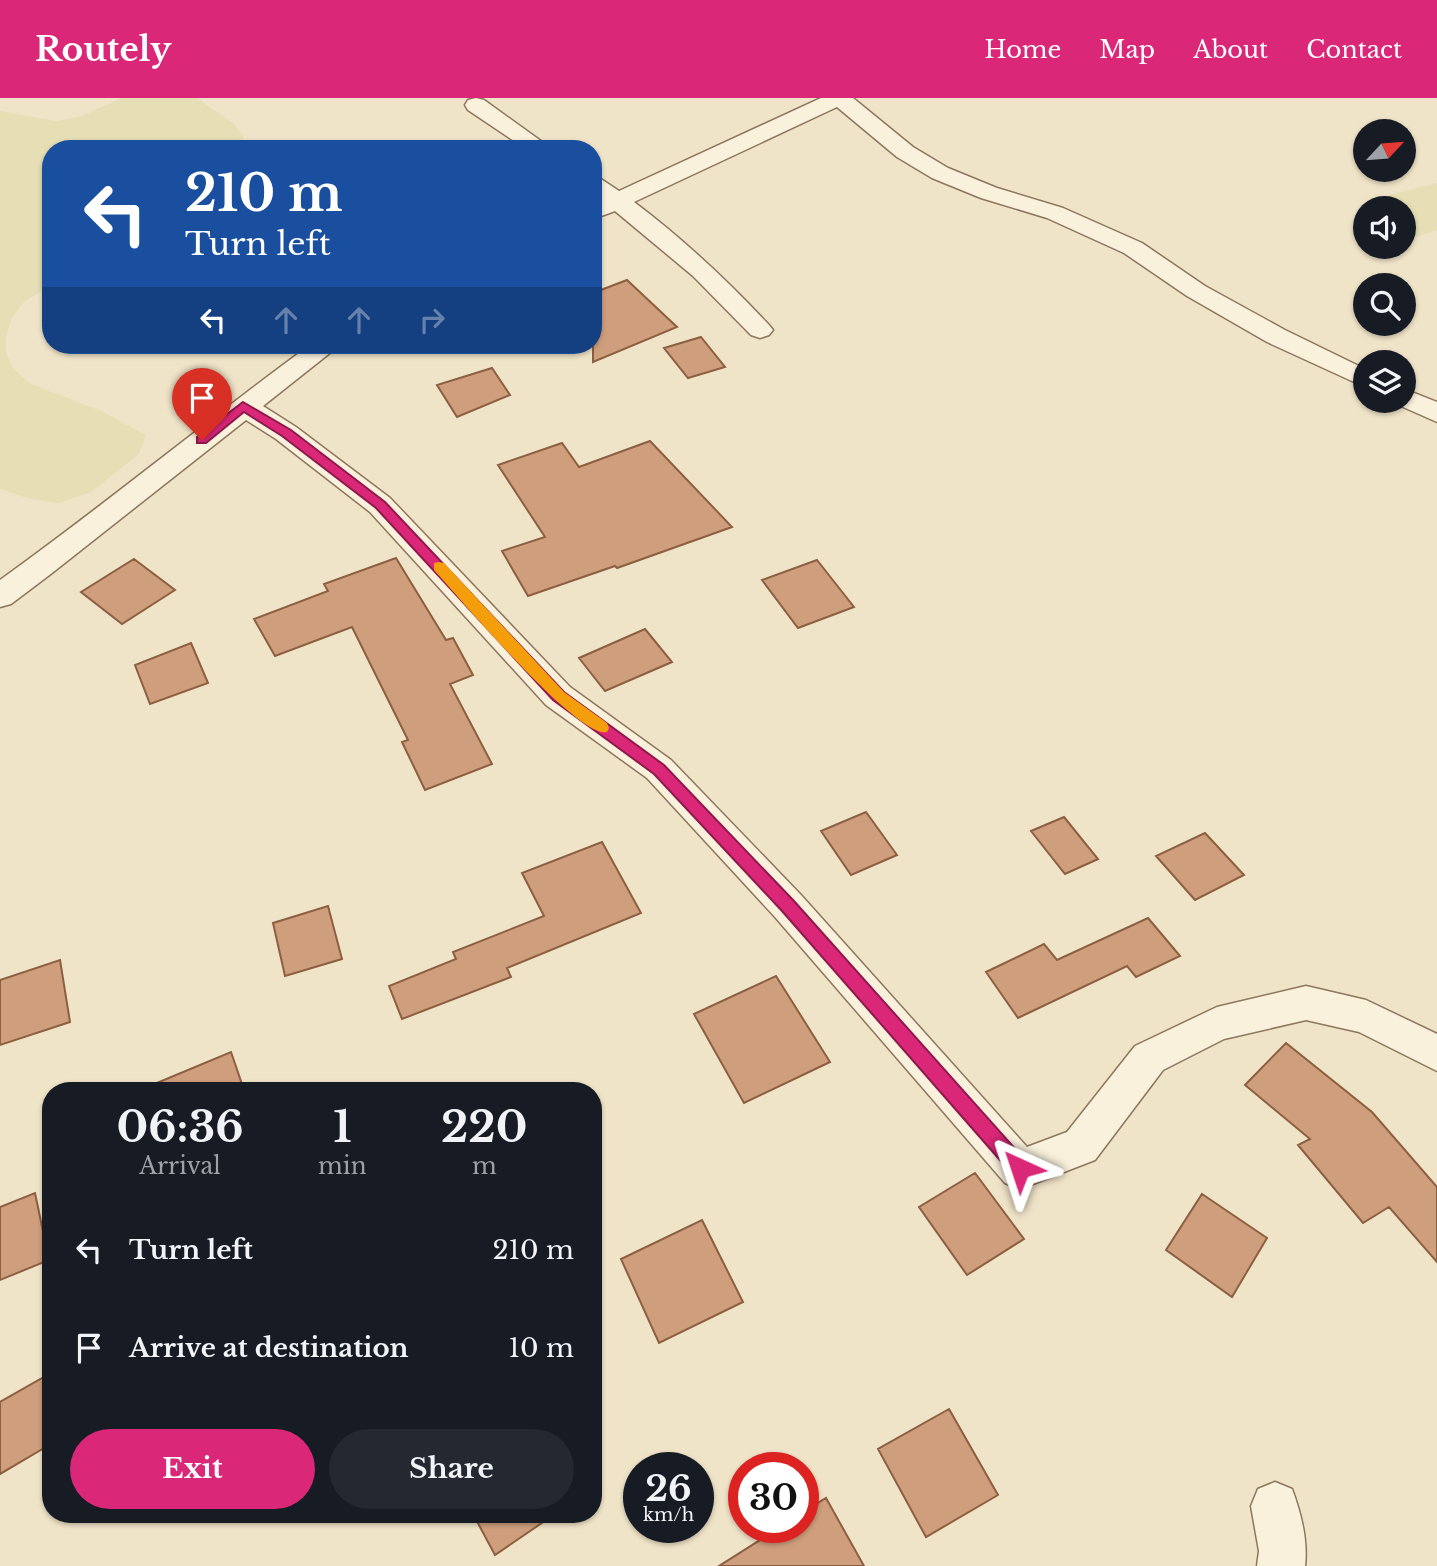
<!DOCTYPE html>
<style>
:root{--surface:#171b24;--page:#242831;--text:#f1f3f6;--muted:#9ea1a6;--accent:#db2777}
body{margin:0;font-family:"Libre Baskerville",serif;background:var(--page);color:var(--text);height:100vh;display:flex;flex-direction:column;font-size:26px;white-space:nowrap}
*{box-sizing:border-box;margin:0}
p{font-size:23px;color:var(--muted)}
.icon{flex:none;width:38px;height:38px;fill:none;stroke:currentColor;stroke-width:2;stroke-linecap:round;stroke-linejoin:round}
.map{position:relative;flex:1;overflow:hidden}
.side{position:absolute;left:42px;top:984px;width:560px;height:441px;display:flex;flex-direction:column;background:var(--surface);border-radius:28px;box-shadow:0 2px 5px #0004}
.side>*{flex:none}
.hud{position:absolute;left:42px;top:42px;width:560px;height:214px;border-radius:28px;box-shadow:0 2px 5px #0004;background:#1a4fa0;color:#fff;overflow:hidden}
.needle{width:46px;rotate:64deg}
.controls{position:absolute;left:1353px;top:21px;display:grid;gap:14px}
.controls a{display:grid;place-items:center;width:63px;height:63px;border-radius:50%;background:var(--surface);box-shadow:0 2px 5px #0004;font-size:35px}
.speed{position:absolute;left:623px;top:1354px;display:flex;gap:14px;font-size:35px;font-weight:700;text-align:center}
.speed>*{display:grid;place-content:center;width:91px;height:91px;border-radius:50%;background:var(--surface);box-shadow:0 2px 5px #0004;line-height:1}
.speed small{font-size:18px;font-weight:400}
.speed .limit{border:10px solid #d22;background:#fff;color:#111}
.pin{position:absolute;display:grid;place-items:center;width:60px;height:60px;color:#fff;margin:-72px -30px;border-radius:50% 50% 50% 0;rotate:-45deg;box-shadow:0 0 7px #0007}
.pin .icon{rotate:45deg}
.me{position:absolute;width:77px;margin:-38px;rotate:318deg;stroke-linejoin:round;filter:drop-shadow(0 0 5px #0008)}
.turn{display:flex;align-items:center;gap:24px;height:147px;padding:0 28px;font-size:32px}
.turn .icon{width:91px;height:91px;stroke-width:2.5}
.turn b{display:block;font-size:49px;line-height:60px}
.lanes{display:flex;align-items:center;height:66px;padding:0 28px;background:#0003;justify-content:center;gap:35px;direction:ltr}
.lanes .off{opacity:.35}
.eta{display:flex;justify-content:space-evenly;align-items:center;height:119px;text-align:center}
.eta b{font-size:42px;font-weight:800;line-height:49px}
.action{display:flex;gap:14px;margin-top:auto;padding:14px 28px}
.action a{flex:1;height:80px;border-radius:42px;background:var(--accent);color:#fff;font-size:28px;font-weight:800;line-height:80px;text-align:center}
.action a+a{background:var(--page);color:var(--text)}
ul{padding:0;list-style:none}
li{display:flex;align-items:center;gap:21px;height:98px;padding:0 28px}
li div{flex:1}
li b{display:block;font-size:26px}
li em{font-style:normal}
header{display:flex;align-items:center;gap:42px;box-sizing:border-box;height:98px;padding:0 35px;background:var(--accent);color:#fff}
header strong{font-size:33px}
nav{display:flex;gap:38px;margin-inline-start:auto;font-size:24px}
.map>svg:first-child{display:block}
.farmland{fill:#e6deb5}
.building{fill:#cf9f7d;stroke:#8d5f41;stroke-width:2}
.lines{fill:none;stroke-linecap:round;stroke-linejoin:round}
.minor-casing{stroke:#8d765c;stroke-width:3}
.minor{fill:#faf1dc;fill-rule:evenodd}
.route{fill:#db2777;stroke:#8e194d;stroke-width:2}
.slow{fill:#f59e0b}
</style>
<header>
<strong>Routely</strong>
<nav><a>Home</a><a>Map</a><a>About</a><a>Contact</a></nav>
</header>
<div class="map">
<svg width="1437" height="1468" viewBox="0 0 1437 1468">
<rect width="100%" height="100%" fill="#f0e4c8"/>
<path class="farmland" d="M121,0H197L234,26L243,38L246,50L51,51V187L24,204L12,220L6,238V255L14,271L29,285L101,313L146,337L139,356L91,394L59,405L30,401L0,391V13L56,23L82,18Z
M1437,85V132L1404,143V110H1365V147H1361L1352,133L1355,118L1365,107L1382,99Z"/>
<path class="building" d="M627,182L677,229L593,264V195Z
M701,239L725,269L688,280L664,250Z
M492,270L510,297L457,319L437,287Z
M650,343L732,429L617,470L615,468L528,498L502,453L545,439L498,367L562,345L579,369Z
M396,460L446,542L453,540L473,577L450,586L492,666L425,692L402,644L408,642L352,529L275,558L254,521L328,493L324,486Z
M134,461L175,492L122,526L81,494Z
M817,462L854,509L798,530L762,482Z
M645,531L672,564L605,593L579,560Z
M191,545L208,585L150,606L135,567Z
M866,714L897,757L851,777L821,733Z
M1064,719L1098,761L1065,776L1031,733Z
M1205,735L1244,777L1195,802L1156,758Z
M602,744L641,815L507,870L511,879L402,921L389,888L456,861L453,854L544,818L522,775Z
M328,808L342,861L285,878L273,825Z
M1148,820L1180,858L1136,879L1127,868L1018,920L986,874L1044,846L1057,862Z
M60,862L70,924L0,947V882Z
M776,878L830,964L744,1005L694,916Z
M1286,945L1372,1014L1437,1089V1164L1389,1109L1363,1125L1298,1047L1310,1041L1245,987Z
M231,954L244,992H140Z
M975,1075L1024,1141L967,1177L919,1109Z
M35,1095L49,1162L0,1182V1109Z
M1202,1096L1267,1140L1232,1199L1166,1152Z
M702,1122L743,1204L659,1245L621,1161Z
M51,1275V1346L0,1376V1304Z
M949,1311L998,1397L926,1439L878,1351Z
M826,1400L864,1468H719L779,1430H803V1414Z
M473,1416H555L495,1457Z"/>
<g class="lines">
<g class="minor-casing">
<path id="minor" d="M476,0L484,2L552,51H526L468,12L465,7L468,2Z
M821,0H853L913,49L948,70L997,90L1063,110L1142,145L1205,188L1285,232L1365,271V289L1267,244L1187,198L1124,155L1047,120L981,100L932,80L897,59L837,9L634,104C683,141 727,182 769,227L773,232L769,237L760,240L751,237L693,178L615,113L593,121V105L600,102L593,97V79L601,81L619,93Z
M310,247H340L263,308L296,329L390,400L570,589L671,662L801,797L1027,1049L1067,1034L1135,948L1217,909L1306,888L1366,902L1437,936V973L1359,934L1306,922L1224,941L1163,972L1095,1062L1020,1091L1005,1085L775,819L647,680L546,607L370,414L276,341L246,322L52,475L11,506L0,509V482C106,406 206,323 310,247Z
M1404,291L1437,304V324L1394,305L1393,303H1404Z
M1275,1384L1292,1391C1301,1415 1308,1442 1305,1468H1257L1259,1453L1251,1408L1258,1391Z"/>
</g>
<use href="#minor" class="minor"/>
</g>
<path class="route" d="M243,304L291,332L385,404L564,594L664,667L794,803L1027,1064L1029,1070L1027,1077L1020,1079L1013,1077L782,813L654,676L553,602L376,410L282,338L244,314L206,345H197V339Z"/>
<path class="slow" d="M439,464L444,465L564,594L607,625L609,630L607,634C579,642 457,497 434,472V465Z"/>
</svg>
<div class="controls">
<a><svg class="needle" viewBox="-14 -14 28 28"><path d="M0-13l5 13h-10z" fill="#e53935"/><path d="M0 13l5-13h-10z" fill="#9ea1a6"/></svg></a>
<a><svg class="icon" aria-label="sound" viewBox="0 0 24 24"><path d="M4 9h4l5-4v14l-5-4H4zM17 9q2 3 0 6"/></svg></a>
<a><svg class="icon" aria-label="search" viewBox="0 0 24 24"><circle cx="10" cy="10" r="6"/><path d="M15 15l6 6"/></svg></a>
<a><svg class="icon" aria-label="layers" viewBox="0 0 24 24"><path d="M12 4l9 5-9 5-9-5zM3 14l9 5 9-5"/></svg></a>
</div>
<div class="speed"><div>26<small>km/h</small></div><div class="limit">30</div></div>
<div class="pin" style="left:202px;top:342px;background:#d93025"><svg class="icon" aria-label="arrive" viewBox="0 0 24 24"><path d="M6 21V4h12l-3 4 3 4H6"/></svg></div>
<svg class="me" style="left:1020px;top:1070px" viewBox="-20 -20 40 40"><path d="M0-17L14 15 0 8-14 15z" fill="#db2777" stroke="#fff" stroke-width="4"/></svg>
<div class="hud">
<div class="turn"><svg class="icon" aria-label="left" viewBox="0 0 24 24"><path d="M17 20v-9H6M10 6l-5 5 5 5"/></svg><div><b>210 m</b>Turn left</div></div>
<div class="lanes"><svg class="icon" aria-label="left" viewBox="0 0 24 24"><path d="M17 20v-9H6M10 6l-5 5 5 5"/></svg><svg class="icon off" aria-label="ahead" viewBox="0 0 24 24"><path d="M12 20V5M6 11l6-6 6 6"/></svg><svg class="icon off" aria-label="ahead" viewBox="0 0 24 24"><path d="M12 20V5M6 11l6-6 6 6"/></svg><svg class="icon off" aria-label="right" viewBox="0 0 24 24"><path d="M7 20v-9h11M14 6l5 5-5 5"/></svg></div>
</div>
<section class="side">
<div class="eta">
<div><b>06:36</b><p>Arrival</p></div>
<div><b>1</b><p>min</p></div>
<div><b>220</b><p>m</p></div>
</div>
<ul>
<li><svg class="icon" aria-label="left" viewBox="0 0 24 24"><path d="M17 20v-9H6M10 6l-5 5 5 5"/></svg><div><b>Turn left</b></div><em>210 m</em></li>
<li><svg class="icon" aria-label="arrive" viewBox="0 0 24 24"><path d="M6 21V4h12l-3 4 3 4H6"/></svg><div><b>Arrive at destination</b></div><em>10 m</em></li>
</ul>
<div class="action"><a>Exit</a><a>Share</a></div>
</section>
</div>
